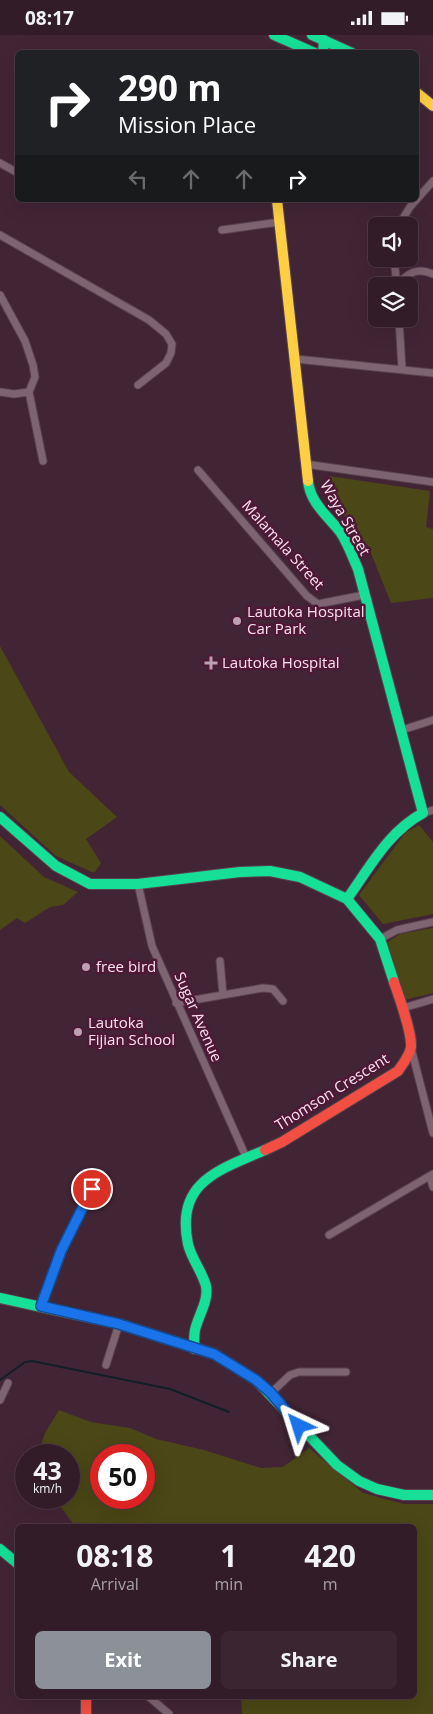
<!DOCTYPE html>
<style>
:root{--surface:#321c28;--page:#3a2530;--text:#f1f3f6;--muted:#a8a1a8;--line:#4d3a45;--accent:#8c9099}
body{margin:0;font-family:"Open Sans",sans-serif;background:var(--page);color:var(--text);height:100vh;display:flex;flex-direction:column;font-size:19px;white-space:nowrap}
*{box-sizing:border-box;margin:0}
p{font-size:16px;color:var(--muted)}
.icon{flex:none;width:28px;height:28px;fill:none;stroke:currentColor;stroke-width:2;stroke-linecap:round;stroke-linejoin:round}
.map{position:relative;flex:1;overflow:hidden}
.sheet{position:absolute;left:15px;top:1489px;width:402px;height:175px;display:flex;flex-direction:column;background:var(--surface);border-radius:8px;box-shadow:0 5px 20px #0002,0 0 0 1px var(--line)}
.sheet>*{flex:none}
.guide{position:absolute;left:15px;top:15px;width:404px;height:152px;border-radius:8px;box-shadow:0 5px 20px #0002,0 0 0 1px var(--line);background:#202124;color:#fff;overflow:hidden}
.fabs{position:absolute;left:368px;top:182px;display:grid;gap:10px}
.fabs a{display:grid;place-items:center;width:50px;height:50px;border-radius:8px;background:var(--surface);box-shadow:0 5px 20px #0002,0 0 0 1px var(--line);font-size:25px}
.speed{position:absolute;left:15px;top:1409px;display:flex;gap:10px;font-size:25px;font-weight:700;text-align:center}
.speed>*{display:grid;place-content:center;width:65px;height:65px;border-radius:50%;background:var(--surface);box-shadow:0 5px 20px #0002,0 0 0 1px var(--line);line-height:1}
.speed small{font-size:12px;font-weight:400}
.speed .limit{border:8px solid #d22;background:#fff;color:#111}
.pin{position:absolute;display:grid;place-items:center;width:42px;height:42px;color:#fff;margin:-21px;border:2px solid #fff;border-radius:50%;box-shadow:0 1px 5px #0007}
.me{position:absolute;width:55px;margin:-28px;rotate:319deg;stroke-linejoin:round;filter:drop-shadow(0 0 4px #0008)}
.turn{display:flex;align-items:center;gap:18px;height:105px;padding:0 20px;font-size:22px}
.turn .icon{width:65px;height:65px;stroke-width:2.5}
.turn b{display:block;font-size:35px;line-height:42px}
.lanes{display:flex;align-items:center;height:48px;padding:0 20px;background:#0003;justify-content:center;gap:25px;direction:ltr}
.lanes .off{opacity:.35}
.eta{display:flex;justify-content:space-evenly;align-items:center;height:85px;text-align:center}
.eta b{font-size:30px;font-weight:700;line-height:35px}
.action{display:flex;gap:10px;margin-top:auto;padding:10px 20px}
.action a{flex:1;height:58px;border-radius:8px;background:var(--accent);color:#fff;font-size:20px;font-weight:700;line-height:58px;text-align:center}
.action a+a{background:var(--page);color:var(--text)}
.status{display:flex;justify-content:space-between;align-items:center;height:35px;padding:0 25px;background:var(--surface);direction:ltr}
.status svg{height:14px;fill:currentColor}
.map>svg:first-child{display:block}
.green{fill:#4b4716;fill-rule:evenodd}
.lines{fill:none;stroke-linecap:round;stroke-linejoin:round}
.stream{stroke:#121f27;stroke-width:2}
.street-casing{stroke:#59424e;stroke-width:9}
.fast-casing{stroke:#59424e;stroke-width:12}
.slow-casing{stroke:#59424e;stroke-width:12}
.jam-casing{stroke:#59424e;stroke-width:12}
.street{stroke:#7d6470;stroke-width:7}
.fast{stroke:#16e098;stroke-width:10}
.slow{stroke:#ffcf43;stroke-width:10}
.jam{stroke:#f24e42;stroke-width:10}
.route-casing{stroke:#114b97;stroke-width:12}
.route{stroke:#1a73e8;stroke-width:9}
.poi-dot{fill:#baa1ad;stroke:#4f1836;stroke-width:2}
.labels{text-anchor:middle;stroke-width:5;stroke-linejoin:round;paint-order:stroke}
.street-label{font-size:15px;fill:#fae4ee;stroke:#4f1836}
.poi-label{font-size:15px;fill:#fae4ee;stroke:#4f1836;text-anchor:start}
</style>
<div class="status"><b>08:17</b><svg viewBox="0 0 49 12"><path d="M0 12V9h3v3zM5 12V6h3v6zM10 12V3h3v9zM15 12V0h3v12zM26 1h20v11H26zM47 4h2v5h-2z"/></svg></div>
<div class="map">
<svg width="433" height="1679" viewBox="0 0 433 1679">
<rect width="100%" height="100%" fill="#422535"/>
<path class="green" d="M329,441L430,456L426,492L433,494V563L391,568L368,511L339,474Z
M0,611L69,737L117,782L86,804L101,828L94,838L56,821L0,770Z
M419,790L433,807V879L383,889L359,860L405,798Z
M0,801L44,842L78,857L63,870L50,872L25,888L17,883L0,895Z
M433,893V958L396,967L382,911L400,899Z
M59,1375L91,1387L130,1393L156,1404L204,1415L261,1433L283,1432L309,1413L363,1458L404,1469H433V1679H242L241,1661H415V1491H75L54,1463L69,1462V1420L38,1419L45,1398ZM101,1420H144V1462H101Z"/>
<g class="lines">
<path class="stream" d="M0,1345L25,1327L32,1326L170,1354L229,1377"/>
<g class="street-casing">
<path id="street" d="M0,128L18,138
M398,191L410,172L433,146
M222,195L279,187
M0,200L149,285L166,299L172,309L171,318L166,328L138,350
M394,224L397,251
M397,250C408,238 417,232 433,239
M0,260L25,306L33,330L35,342L29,357L43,426
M399,284L402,334
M296,324L433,338
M0,357L14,359L29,357
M305,429L433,447
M198,435L307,561L318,569L364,560
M402,695L433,685
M423,778L433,775
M138,849L152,911L246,1122
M380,904L397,895L433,887
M220,926L223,960
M176,968L263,953L273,954L283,966
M403,973L433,964
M411,1013L433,1098
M430,1141L433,1152
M329,1200L433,1139
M41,1271C58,1225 76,1181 101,1139
M106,1330L119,1289
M271,1358L290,1340L299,1337H346
M0,1365L8,1348
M148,1661L169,1679"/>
</g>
<g class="fast-casing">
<path id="fast" d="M274,0L315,18
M312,0L352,18
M323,18L324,5
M308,446C310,468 328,481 341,498C348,509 353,523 358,534L423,778C388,797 370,832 347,864
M0,782L56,831L90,849H138L240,837L270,836L300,842L347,864L380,904L394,947
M0,1263L119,1289L214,1319L256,1345L337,1430L359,1446L377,1454L404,1460H433
M194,1314C194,1308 194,1301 195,1295C198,1281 209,1266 206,1251C202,1236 191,1223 188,1209C175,1147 219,1135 265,1115
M0,1514L18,1529"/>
</g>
<g class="slow-casing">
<path id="slow" d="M416,57L433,71
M277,165L308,446"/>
</g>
<g class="jam-casing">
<path id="jam" d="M265,1115L282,1107L398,1036C403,1029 410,1020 411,1012C412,996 399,962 394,947
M86,1661V1679"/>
</g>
<use href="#street" class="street"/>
<use href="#fast" class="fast"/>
<use href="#slow" class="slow"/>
<use href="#jam" class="jam"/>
</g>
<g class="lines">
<g class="route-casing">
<path id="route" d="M92,1154L61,1216L41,1271L119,1289L214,1319L256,1345L271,1358L299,1391"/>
</g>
<use href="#route" class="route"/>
</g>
<g class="poi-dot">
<circle cx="237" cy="586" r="5"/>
<path d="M208.5 620.5h5v5h5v5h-5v5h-5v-5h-5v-5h5z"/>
<circle cx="86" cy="932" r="5"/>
<circle cx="78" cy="997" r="5"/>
</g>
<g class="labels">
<g class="street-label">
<text transform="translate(345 483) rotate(60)" y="5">Waya Street</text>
<text transform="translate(283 510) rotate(48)" y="5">Malamala Street</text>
<text transform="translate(198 982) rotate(66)" y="5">Sugar Avenue</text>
<text transform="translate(332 1057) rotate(-32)" y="5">Thomson Crescent</text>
</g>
<g class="poi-label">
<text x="247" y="582">Lautoka Hospital<tspan x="247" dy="17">Car Park</tspan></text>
<text x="222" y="633">Lautoka Hospital</text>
<text x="96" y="937">free bird</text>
<text x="88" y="993">Lautoka<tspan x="88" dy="17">Fijian School</tspan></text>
</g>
</g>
</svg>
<div class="fabs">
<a><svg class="icon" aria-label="sound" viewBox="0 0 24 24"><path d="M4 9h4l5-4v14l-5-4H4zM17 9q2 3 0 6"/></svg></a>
<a><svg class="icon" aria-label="layers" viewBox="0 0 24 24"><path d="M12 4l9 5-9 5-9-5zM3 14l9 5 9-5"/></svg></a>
</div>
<div class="speed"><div>43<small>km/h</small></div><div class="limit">50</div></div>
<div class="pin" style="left:92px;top:1154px;background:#d93025"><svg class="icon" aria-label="arrive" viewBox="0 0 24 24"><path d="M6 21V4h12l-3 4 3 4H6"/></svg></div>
<svg class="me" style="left:299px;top:1391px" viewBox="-20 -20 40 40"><path d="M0-17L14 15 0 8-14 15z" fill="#1a73e8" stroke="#fff" stroke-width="4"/></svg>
<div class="guide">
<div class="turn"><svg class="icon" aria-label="right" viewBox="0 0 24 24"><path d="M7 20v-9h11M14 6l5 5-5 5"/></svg><div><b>290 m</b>Mission Place</div></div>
<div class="lanes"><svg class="icon off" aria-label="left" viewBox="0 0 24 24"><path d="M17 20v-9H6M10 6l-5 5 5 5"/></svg><svg class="icon off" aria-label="ahead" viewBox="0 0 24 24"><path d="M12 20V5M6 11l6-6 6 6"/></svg><svg class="icon off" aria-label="ahead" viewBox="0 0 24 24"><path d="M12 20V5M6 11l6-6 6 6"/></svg><svg class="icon" aria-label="right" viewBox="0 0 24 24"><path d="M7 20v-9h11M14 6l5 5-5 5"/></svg></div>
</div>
<section class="sheet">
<div class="eta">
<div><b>08:18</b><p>Arrival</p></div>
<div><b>1</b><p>min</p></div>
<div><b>420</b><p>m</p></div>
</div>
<div class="action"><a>Exit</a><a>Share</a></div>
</section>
</div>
